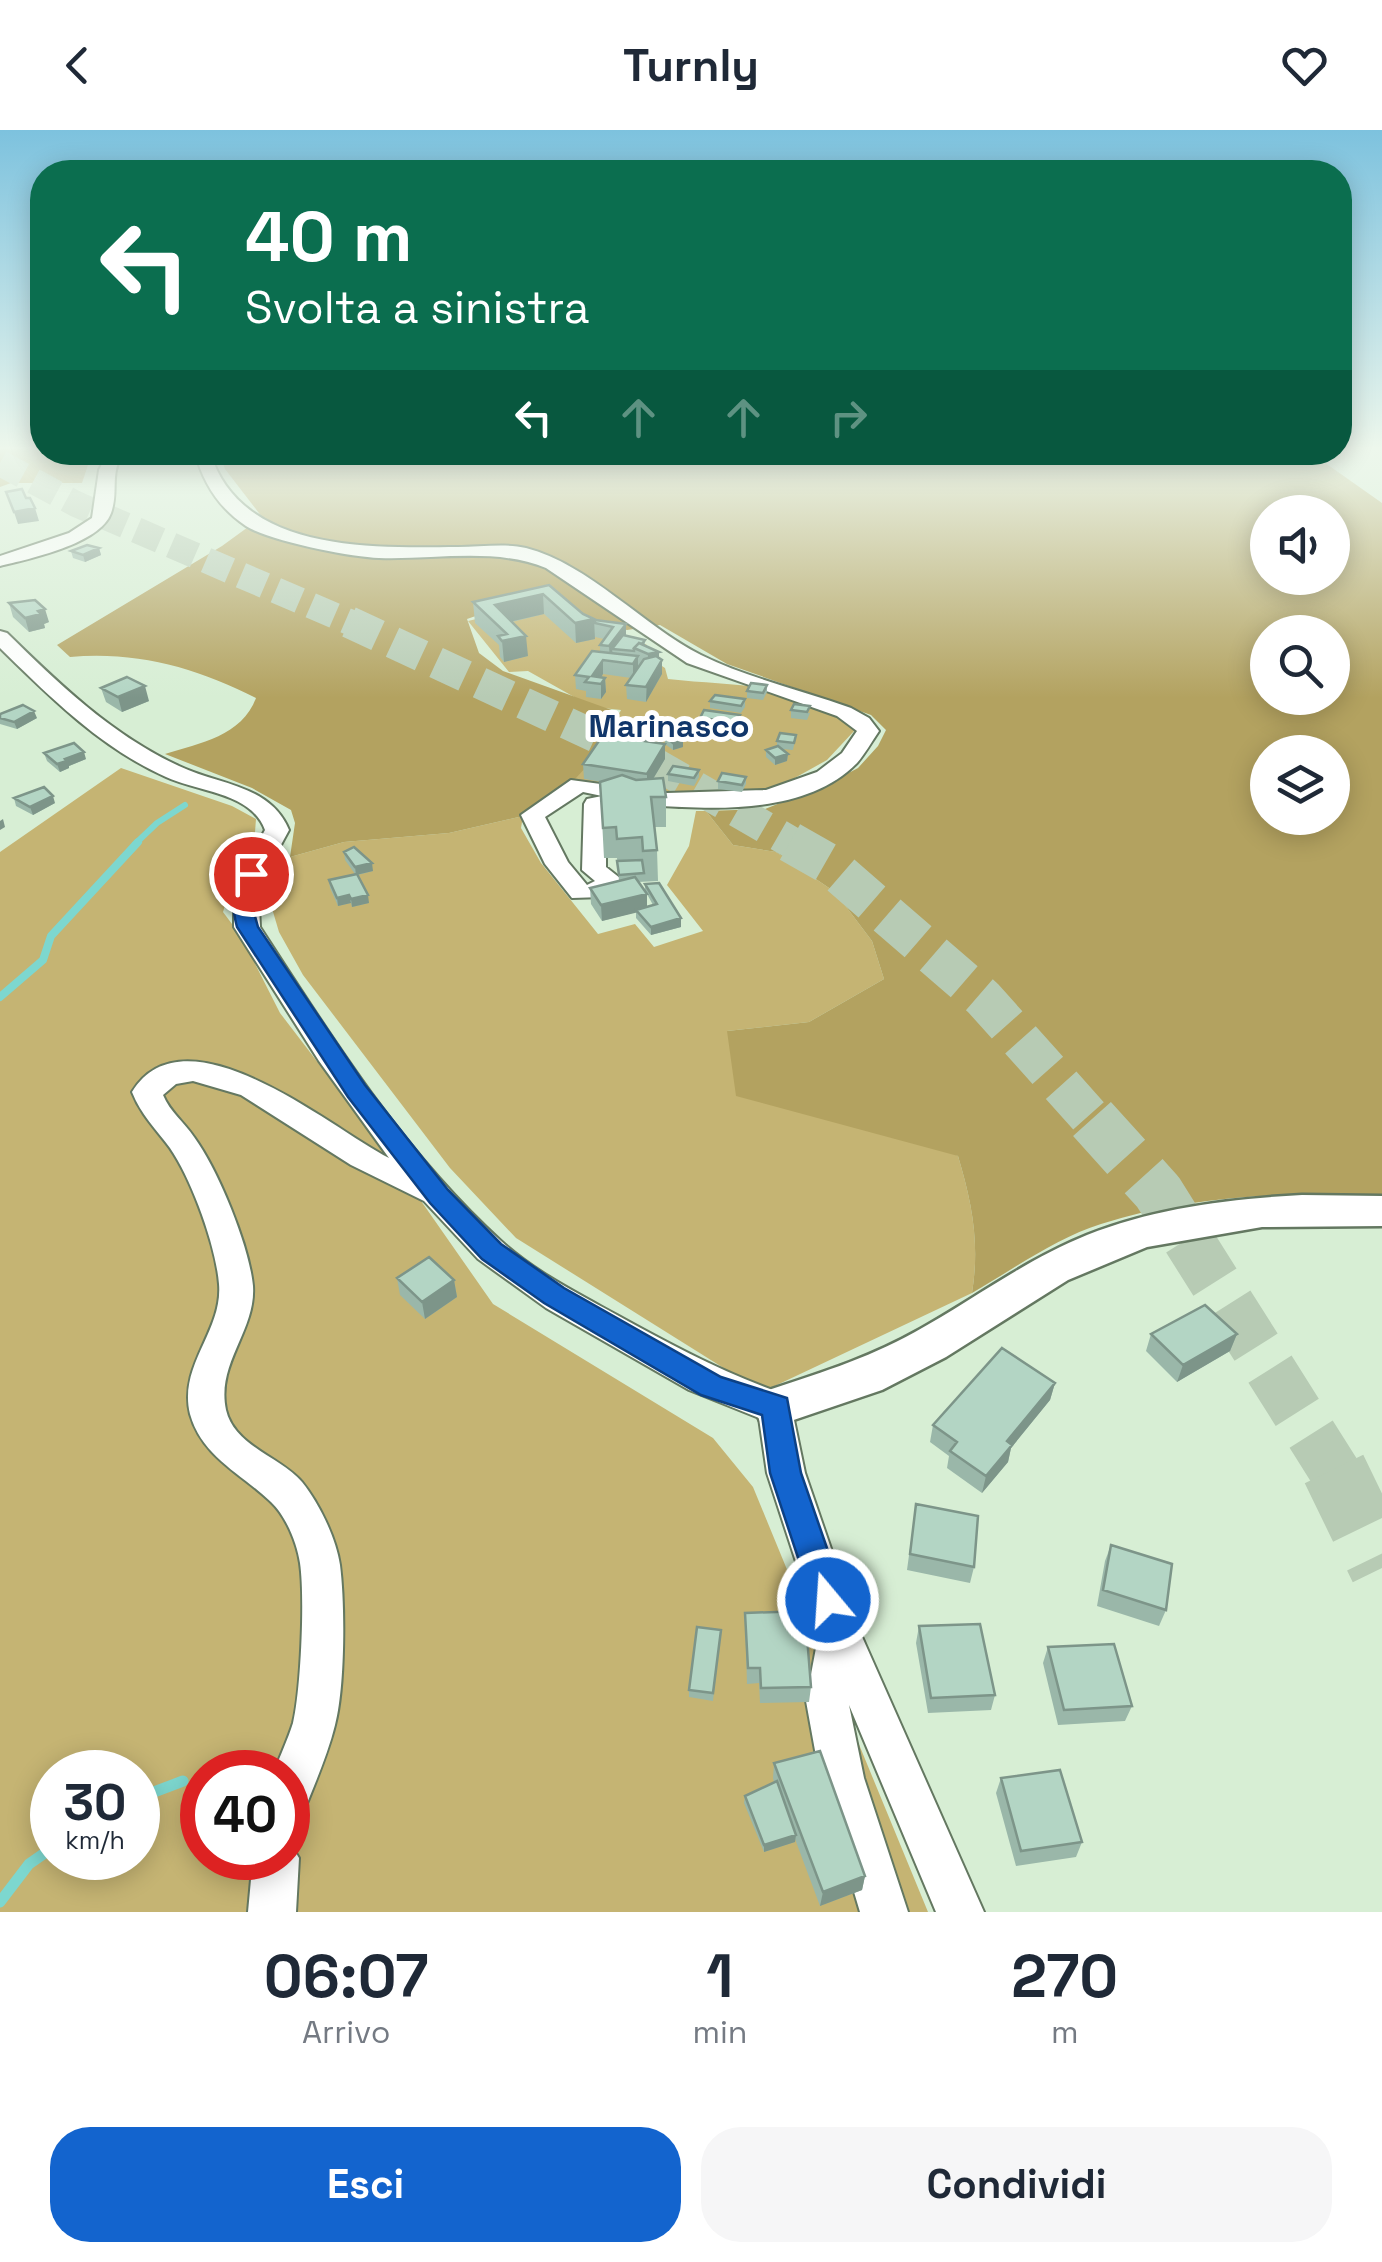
<!DOCTYPE html>
<html lang="it">
<style>
:root{--surface:#fff;--page:#f6f6f7;--text:#1f2937;--muted:#747a83;--accent:#1364ce}
body{margin:0;font-family:"Space Grotesk",sans-serif;background:var(--page);color:var(--text);height:100vh;display:flex;flex-direction:column;font-size:38px;white-space:nowrap}
*{box-sizing:border-box;margin:0}
p{font-size:32px;color:var(--muted)}
.icon{flex:none;width:55px;height:55px;fill:none;stroke:currentColor;stroke-width:2;stroke-linecap:round;stroke-linejoin:round}
.map{position:relative;height:1782px;overflow:hidden}
.sheet{display:flex;flex-direction:column;background:var(--surface);flex:1}
.sheet>*{flex:none}
.top-card{position:absolute;left:30px;top:30px;width:1322px;height:305px;border-radius:40px;box-shadow:0 5px 25px #0003;background:#0b6e4f;color:#fff;overflow:hidden}
.fabs{position:absolute;left:1250px;top:365px;display:grid;gap:20px}
.fabs a{display:grid;place-items:center;width:100px;height:100px;border-radius:50%;background:var(--surface);box-shadow:0 5px 25px #0003;font-size:50px}
.speed{position:absolute;left:30px;top:1620px;display:flex;gap:20px;font-size:50px;font-weight:700;text-align:center}
.speed>*{display:grid;place-content:center;width:130px;height:130px;border-radius:50%;background:var(--surface);box-shadow:0 5px 25px #0003;line-height:1}
.speed small{font-size:25px;font-weight:400}
.speed .limit{border:15px solid #d22;background:#fff;color:#111}
.pin{position:absolute;display:grid;place-items:center;width:85px;height:85px;color:#fff;margin:-42px;border:5px solid #fff;border-radius:50%;box-shadow:0 2px 10px #0007}
.me{position:absolute;width:110px;margin:-55px;rotate:342deg;stroke-linejoin:round;filter:drop-shadow(0 0 8px #0008)}
.turn{display:flex;align-items:center;gap:35px;height:210px;padding:0 50px;font-size:45px}
.turn .icon{width:130px;height:130px;stroke-width:2.5}
.turn b{display:block;font-size:70px;line-height:85px}
.lanes{display:flex;align-items:center;height:95px;padding:0 50px;background:#0003;justify-content:center;gap:50px;direction:ltr}
.lanes .off{opacity:.35}
.eta{display:flex;justify-content:space-evenly;align-items:center;height:170px;text-align:center}
.eta b{font-size:60px;font-weight:800;line-height:70px}
.cta{display:flex;gap:20px;margin-top:auto;padding:20px 50px}
.cta a{flex:1;height:115px;border-radius:40px;background:var(--accent);color:#fff;font-size:40px;font-weight:800;line-height:115px;text-align:center}
.cta a+a{background:var(--page);color:var(--text)}
header{display:flex;justify-content:space-between;align-items:center;height:130px;padding:0 50px;background:var(--surface);font-size:45px;font-weight:800}
.map>svg:first-child{display:block}
.green{fill:#c5b473;fill-rule:evenodd}
.forest{fill:#b3a260;fill-rule:evenodd}
.lines{fill:none;stroke-linecap:round;stroke-linejoin:round}
.stream-far2{stroke:#7dd7cf;stroke-width:6}
.stream-far1{stroke:#7dd7cf;stroke-width:8}
.stream{stroke:#7dd7cf;stroke-width:11}
.highway-tunnel-far4{stroke:#b7cbb4;stroke-width:26;stroke-dasharray:26 12;stroke-linecap:butt}
.highway-tunnel-far3{stroke:#b7cbb4;stroke-width:32;stroke-dasharray:32 16;stroke-linecap:butt}
.highway-tunnel-far2{stroke:#b7cbb4;stroke-width:41;stroke-dasharray:41 20;stroke-linecap:butt}
.highway-tunnel-far1{stroke:#b7cbb4;stroke-width:51;stroke-dasharray:51 26;stroke-linecap:butt}
.highway-tunnel{stroke:#b7cbb4;stroke-width:65;stroke-dasharray:65 32;stroke-linecap:butt}
.minor-casing{stroke:#647861;stroke-width:4}
.major-casing{stroke:#647861;stroke-width:5}
.minor{fill:#fff;fill-rule:evenodd}
.major{fill:#fff;fill-rule:evenodd}
.wall{fill:#9ab7a9;fill-rule:evenodd}
.shaded-wall{fill:#7d9589}
.building{fill:#b3d5c4;stroke:#7d9589;stroke-width:2.5}
.route{fill:#1364ce;stroke:#0c4186;stroke-width:2.5}
.labels{text-anchor:middle;stroke-width:10;stroke-linejoin:round;paint-order:stroke}
.far-quarter-label{font-size:32px;font-weight:bold;fill:#11366a;stroke:#fff}
</style>
<header><svg class="icon" aria-label="back" viewBox="0 0 24 24"><path d="M15 5l-7 7 7 7"/></svg>Turnly<svg class="icon" aria-label="heart" viewBox="0 0 24 24"><path d="M12 20l-8-8c-3-5 5-10 8-4 3-6 11-1 8 4z"/></svg></header>
<div class="map">
<svg width="1382" height="1782" viewBox="0 0 1382 1782">
<rect width="100%" height="100%" fill="#d7eed4"/>
<path class="green" d="M551,471L647,515L645,525L665,538L668,549C740,557 797,550 855,600L827,630L775,659L728,676L572,650L605,612L621,580L592,577L528,541L509,542L468,491Z
M121,638L232,676L256,689L254,715L236,740L223,782L241,806L280,883L391,1028L493,1174L713,1308L753,1357L928,1782H0V722ZM52,1642H138V1728H52ZM202,1642H288V1728H202Z
M696,681H706L733,715L776,722L835,762L872,811L884,849L809,892L727,901L958,1026C972,1073 980,1113 972,1163L762,1262L516,1108L450,1038L303,845L279,802L271,775L274,754L290,727L344,712L449,703L523,686L521,698L541,733L598,804L635,794L654,817L703,801L667,755L689,716Z"/>
<path class="forest" d="M0,319H42V322L92,323L82,353H11L0,357Z
M219,323H1318L1321,330L1382,373V1066C1286,1062 1193,1065 1101,1094C1056,1108 1012,1140 972,1163C980,1113 972,1073 958,1026L736,966L727,901L809,892L884,849L872,811L835,762L776,722L733,715L706,681L765,679L828,654L858,638L878,616L886,600L871,585L727,534L660,495L627,500L595,494L546,471L496,479L467,489L479,523L503,541L620,583V600L576,648L523,686L449,703L344,712L290,727L295,693L291,680L252,658L165,624C200,613 242,606 256,568C197,538 137,521 70,527L57,515L222,416L262,387L225,339ZM1268,382H1332V448H1268ZM1268,502H1332V568H1268ZM1268,622H1332V688H1268Z"/>
<g class="lines">
<path class="stream-far2" d="M135,714L157,693L185,675"/>
<path class="stream-far1" d="M0,867L43,830L51,806L138,712"/>
<path class="stream" d="M138,1668L183,1651
M0,1772L29,1734L52,1718"/>
<path class="highway-tunnel-far4" d="M0,333L76,374L354,494"/>
<path class="highway-tunnel-far3" d="M349,492L659,636L794,714"/>
<path class="highway-tunnel-far2" d="M790,712L827,733L983,868L1094,992"/>
<path class="highway-tunnel-far1" d="M1092,989L1158,1062L1335,1342"/>
<path class="highway-tunnel" d="M1334,1339L1382,1438"/>
<g class="minor-casing">
<path id="minor" d="M108,322H123C109,346 119,361 111,383C100,414 29,429 0,436V426L69,403L92,388L99,340Z
M195,322H210C240,423 372,418 458,417C479,417 506,413 526,418C589,434 643,496 701,525C747,548 802,560 851,578L869,588L879,601C872,611 865,624 857,633C814,677 740,680 682,677C656,676 632,673 606,678V737L625,752L603,767L572,768L545,734L521,685L571,650L667,663L766,660L817,642L842,623L857,601L837,586L687,533L546,438C495,417 434,430 379,428C351,427 269,411 246,396C219,378 203,353 195,322ZM583,662L602,666L587,669L584,674L582,740L595,751L587,755L568,732L545,687Z
M0,501L7,503C59,554 112,605 179,636C218,655 270,654 289,700L258,757L260,797C331,907 403,1022 501,1111C535,1142 577,1163 617,1185C675,1217 726,1244 789,1266L805,1343L859,1500L984,1782H936L849,1575L864,1648L908,1782H860L820,1648L806,1571L819,1502L767,1343L759,1288L689,1260L546,1178L478,1129L424,1071L351,1035L241,965L193,951L176,954L163,965C170,982 184,992 194,1007C218,1040 249,1115 253,1156C256,1201 216,1233 226,1280C234,1316 281,1327 302,1352C319,1373 336,1408 340,1435C345,1474 345,1557 335,1595C328,1624 315,1653 304,1681L288,1687V1642H274C280,1626 288,1609 293,1593C301,1559 305,1467 300,1433C297,1413 286,1386 271,1372C242,1344 202,1327 190,1284C178,1235 223,1201 219,1154C216,1116 192,1050 170,1018C156,999 141,985 132,962C186,874 333,1000 389,1028L319,931L234,797V757L265,700C251,662 198,662 166,647C101,618 50,567 0,518Z
M288,1710L299,1728L296,1782H248L253,1728H288Z"/>
</g>
<g class="major-casing">
<path id="major" d="M1302,1065L1382,1066V1096L1262,1097L1147,1117L1068,1150L946,1227L882,1260L776,1296L760,1291L753,1277L760,1263C813,1245 865,1230 915,1202C973,1170 1025,1130 1087,1105C1155,1078 1229,1069 1302,1065Z"/>
</g>
<use href="#minor" class="minor"/>
<use href="#major" class="major"/>
</g>
<path class="wall" d="M99,418L101,425L85,432L73,428L71,421Z
M549,455L583,484L595,490L626,494V506L645,510V516L659,528L662,544L646,572L627,569L626,555L631,548L603,544L601,548H605L606,562L601,569L586,567V561L576,559L575,545L600,522V515L604,509L595,507V509L576,513L544,484L512,492L528,526L504,532L500,527L499,515L475,493L473,472Z
M9,473L49,492L44,494L45,498L29,502L13,487Z
M767,555V562L763,570L747,568V561Z
M101,558L149,571L122,582L106,572Z
M745,569V577L741,583L710,578V571Z
M791,580L810,583L807,590L791,588Z
M0,584L37,588L17,599L0,594Z
M740,585V592L736,600L733,599L729,611L694,606V599L700,591V588Z
M796,605L793,620L782,619L788,624L787,631L775,635L766,627V620L777,617V611Z
M665,606L683,617L673,620L665,614Z
M44,623L86,629L69,636V638L60,642L47,631Z
M665,629L653,649L666,667V697H655L657,720L658,751L638,752L645,762V754L681,797L651,805L636,788V782L602,791L591,774L590,758L619,751L617,728H604L600,652H602L584,649L583,634ZM647,764L653,775L647,777Z
M699,640V647L694,656L668,651V644Z
M746,647V654L742,662L718,659V651Z
M14,668L55,673L33,685L16,676Z
M344,722L373,741L358,745L369,773L352,777L351,773L338,776L330,758L329,750L355,744L345,730Z
M397,1148L454,1150L457,1167L425,1189L400,1165Z
M1151,1204H1237L1230,1221L1177,1252L1146,1221Z
M1055,1253L1050,1270L1011,1318L1008,1332L982,1363L947,1338L949,1326L930,1312L933,1295Z
M916,1374L974,1437L970,1453L907,1440Z
M1111,1415L1166,1480L1159,1496L1097,1476L1105,1431Z
M745,1483L811,1557L809,1572L760,1573L759,1553L747,1554Z
M919,1496L995,1565L991,1580L928,1583L916,1513Z
M721,1500L713,1571L689,1567V1560Z
M1048,1517L1132,1576L1125,1591L1058,1595L1043,1533Z
M774,1633L865,1746L862,1760L820,1776L795,1709V1712L764,1722L744,1673L745,1666L774,1652L773,1648Z
M1001,1648L1082,1712L1076,1727L1016,1736L996,1663Z"/>
<path class="shaded-wall" d="M35,378L39,391L18,394L14,382Z
M99,418L101,425L85,432L83,425Z
M543,464L544,484L496,495L495,475Z
M45,479L49,492L44,494L45,498L29,502L25,488L38,481Z
M594,489L595,509L576,513L575,493Z
M626,494V508L612,519L613,526L610,530L609,516Z
M526,506L528,526L504,532L502,511Z
M659,522V535L662,530V544L646,572L648,524Z
M638,526V541L633,548V534Z
M603,530V544L597,554L592,546Z
M605,548L606,562L601,569V554Z
M145,556L149,571L122,582L118,567Z
M34,581L37,588L17,599L14,592Z
M683,610V617L673,620V613Z
M665,614V629L647,659V644Z
M84,622L86,629L69,636V638L60,642L57,634L65,629Z
M788,624L787,631L775,635V628Z
M53,666L55,673L33,685L30,677Z
M3,689L5,697L0,700V691Z
M372,733L373,741L356,745L355,737Z
M647,764V780L602,791L601,775Z
M349,765L351,773L338,776L337,768Z
M368,765L369,773L352,777L351,769Z
M681,788V797L651,805V797Z
M454,1150L457,1167L425,1189L422,1172Z
M1237,1204L1230,1221L1177,1252L1183,1235Z
M1055,1253L1050,1270L1011,1318L1008,1332L982,1363L986,1346L1007,1311Z
M796,1705L795,1712L764,1722V1715Z
M865,1746L862,1760L820,1776L823,1762Z"/>
<path class="building" d="M22,359L26,368H30L35,378L14,382L6,362Z
M87,415L99,418L83,425L71,421Z
M549,455L583,484L594,489L575,493L543,464L495,475L526,506L502,511L498,506L507,504L473,472Z
M35,470L45,479L38,481L41,484L25,488L9,473Z
M595,490L626,494L609,516L600,515L613,497L595,493Z
M623,505L645,510L642,514L639,513L634,518V521L612,519Z
M639,513L659,522L648,524L634,518Z
M592,521L638,526L633,534L603,530L592,546L605,548L601,554L585,552L589,547L575,545Z
M656,526L662,530L646,557L626,555L644,529Z
M127,547L145,556L118,567L101,558Z
M751,553L767,555L763,563L747,561Z
M715,565L745,569L741,576L710,571Z
M794,574L810,576L807,582L791,580Z
M23,575L34,581L14,592L0,588V584Z
M704,580L740,585L736,592L700,588Z
M698,591L733,595L729,603L694,599Z
M675,603L683,610L673,613L665,606Z
M780,603L796,605L794,613L777,611Z
M603,605L665,614L647,644L583,634Z
M74,613L84,622L65,629L67,631L57,634L44,623Z
M778,616L788,624L775,628L766,620Z
M673,636L699,640L694,648L668,644Z
M722,643L746,647L742,655L718,651Z
M622,645L636,650L663,648L666,667H651L657,720L643,721L642,707L617,709L616,697L603,698L600,652Z
M44,657L53,666L30,677L14,668Z
M354,717L372,733L355,737L344,722Z
M642,730L644,743L619,745L617,731Z
M357,744L368,765L351,769L349,765L337,768L329,750Z
M635,747L647,764L601,775L590,758Z
M659,753L681,788L651,797L636,780L657,774L645,754Z
M429,1127L454,1150L422,1172L397,1148Z
M1205,1175L1237,1204L1183,1235L1151,1204Z
M1002,1218L1055,1253L1007,1311L1012,1315L986,1346L950,1321L957,1312L933,1295Z
M916,1374L978,1386L974,1437L910,1424Z
M1111,1415L1172,1434L1166,1480L1103,1460Z
M805,1481L811,1557L761,1558L760,1538H748L745,1483Z
M980,1494L995,1565L931,1568L919,1496Z
M697,1497L721,1500L713,1563L689,1560Z
M1114,1514L1132,1576L1064,1580L1048,1517Z
M820,1621L865,1746L823,1762L774,1633Z
M1060,1640L1082,1712L1021,1721L1001,1648Z
M777,1651L796,1705L764,1715L745,1666Z"/>
<linearGradient id="sky" x2="0" y2="1"><stop stop-color="#7dc2de"/><stop offset="0.56" stop-color="#edf7ec"/><stop offset="1" stop-color="#edf7ec" stop-opacity="0"/></linearGradient>
<rect width="1382" height="568" fill="url(#sky)"/>
<path class="route" d="M251,738L261,744L251,772L258,797L365,955L448,1060L501,1114L564,1158L721,1247L787,1268L801,1343L845,1470L840,1481L828,1486L817,1481L812,1470L770,1343L762,1285L701,1265L544,1173L482,1129L430,1073L348,967L237,797C232,778 228,746 251,738Z"/>
<g class="labels">
<g class="far-quarter-label">
<text x="669" y="607">Marinasco</text>
</g>
</g>
</svg>
<div class="fabs">
<a><svg class="icon" aria-label="sound" viewBox="0 0 24 24"><path d="M4 9h4l5-4v14l-5-4H4zM17 9q2 3 0 6"/></svg></a>
<a><svg class="icon" aria-label="search" viewBox="0 0 24 24"><circle cx="10" cy="10" r="6"/><path d="M15 15l6 6"/></svg></a>
<a><svg class="icon" aria-label="layers" viewBox="0 0 24 24"><path d="M12 4l9 5-9 5-9-5zM3 14l9 5 9-5"/></svg></a>
</div>
<div class="speed"><div>30<small>km/h</small></div><div class="limit">40</div></div>
<div class="pin" style="left:251px;top:744px;background:#d93025"><svg class="icon" aria-label="arrive" viewBox="0 0 24 24"><path d="M6 21V4h12l-3 4 3 4H6"/></svg></div>
<svg class="me" style="left:828px;top:1470px" viewBox="-20 -20 40 40"><circle r="17" fill="#1364ce" stroke="#fff" stroke-width="3"/><path d="M0-11L8 9 0 5-8 9z" fill="#fff"/></svg>
<div class="top-card">
<div class="turn"><svg class="icon" aria-label="left" viewBox="0 0 24 24"><path d="M17 20v-9H6M10 6l-5 5 5 5"/></svg><div><b>40 m</b>Svolta a sinistra</div></div>
<div class="lanes"><svg class="icon" aria-label="left" viewBox="0 0 24 24"><path d="M17 20v-9H6M10 6l-5 5 5 5"/></svg><svg class="icon off" aria-label="ahead" viewBox="0 0 24 24"><path d="M12 20V5M6 11l6-6 6 6"/></svg><svg class="icon off" aria-label="ahead" viewBox="0 0 24 24"><path d="M12 20V5M6 11l6-6 6 6"/></svg><svg class="icon off" aria-label="right" viewBox="0 0 24 24"><path d="M7 20v-9h11M14 6l5 5-5 5"/></svg></div>
</div>
</div>
<section class="sheet">
<div class="eta">
<div><b>06:07</b><p>Arrivo</p></div>
<div><b>1</b><p>min</p></div>
<div><b>270</b><p>m</p></div>
</div>
<div class="cta"><a>Esci</a><a>Condividi</a></div>
</section>
